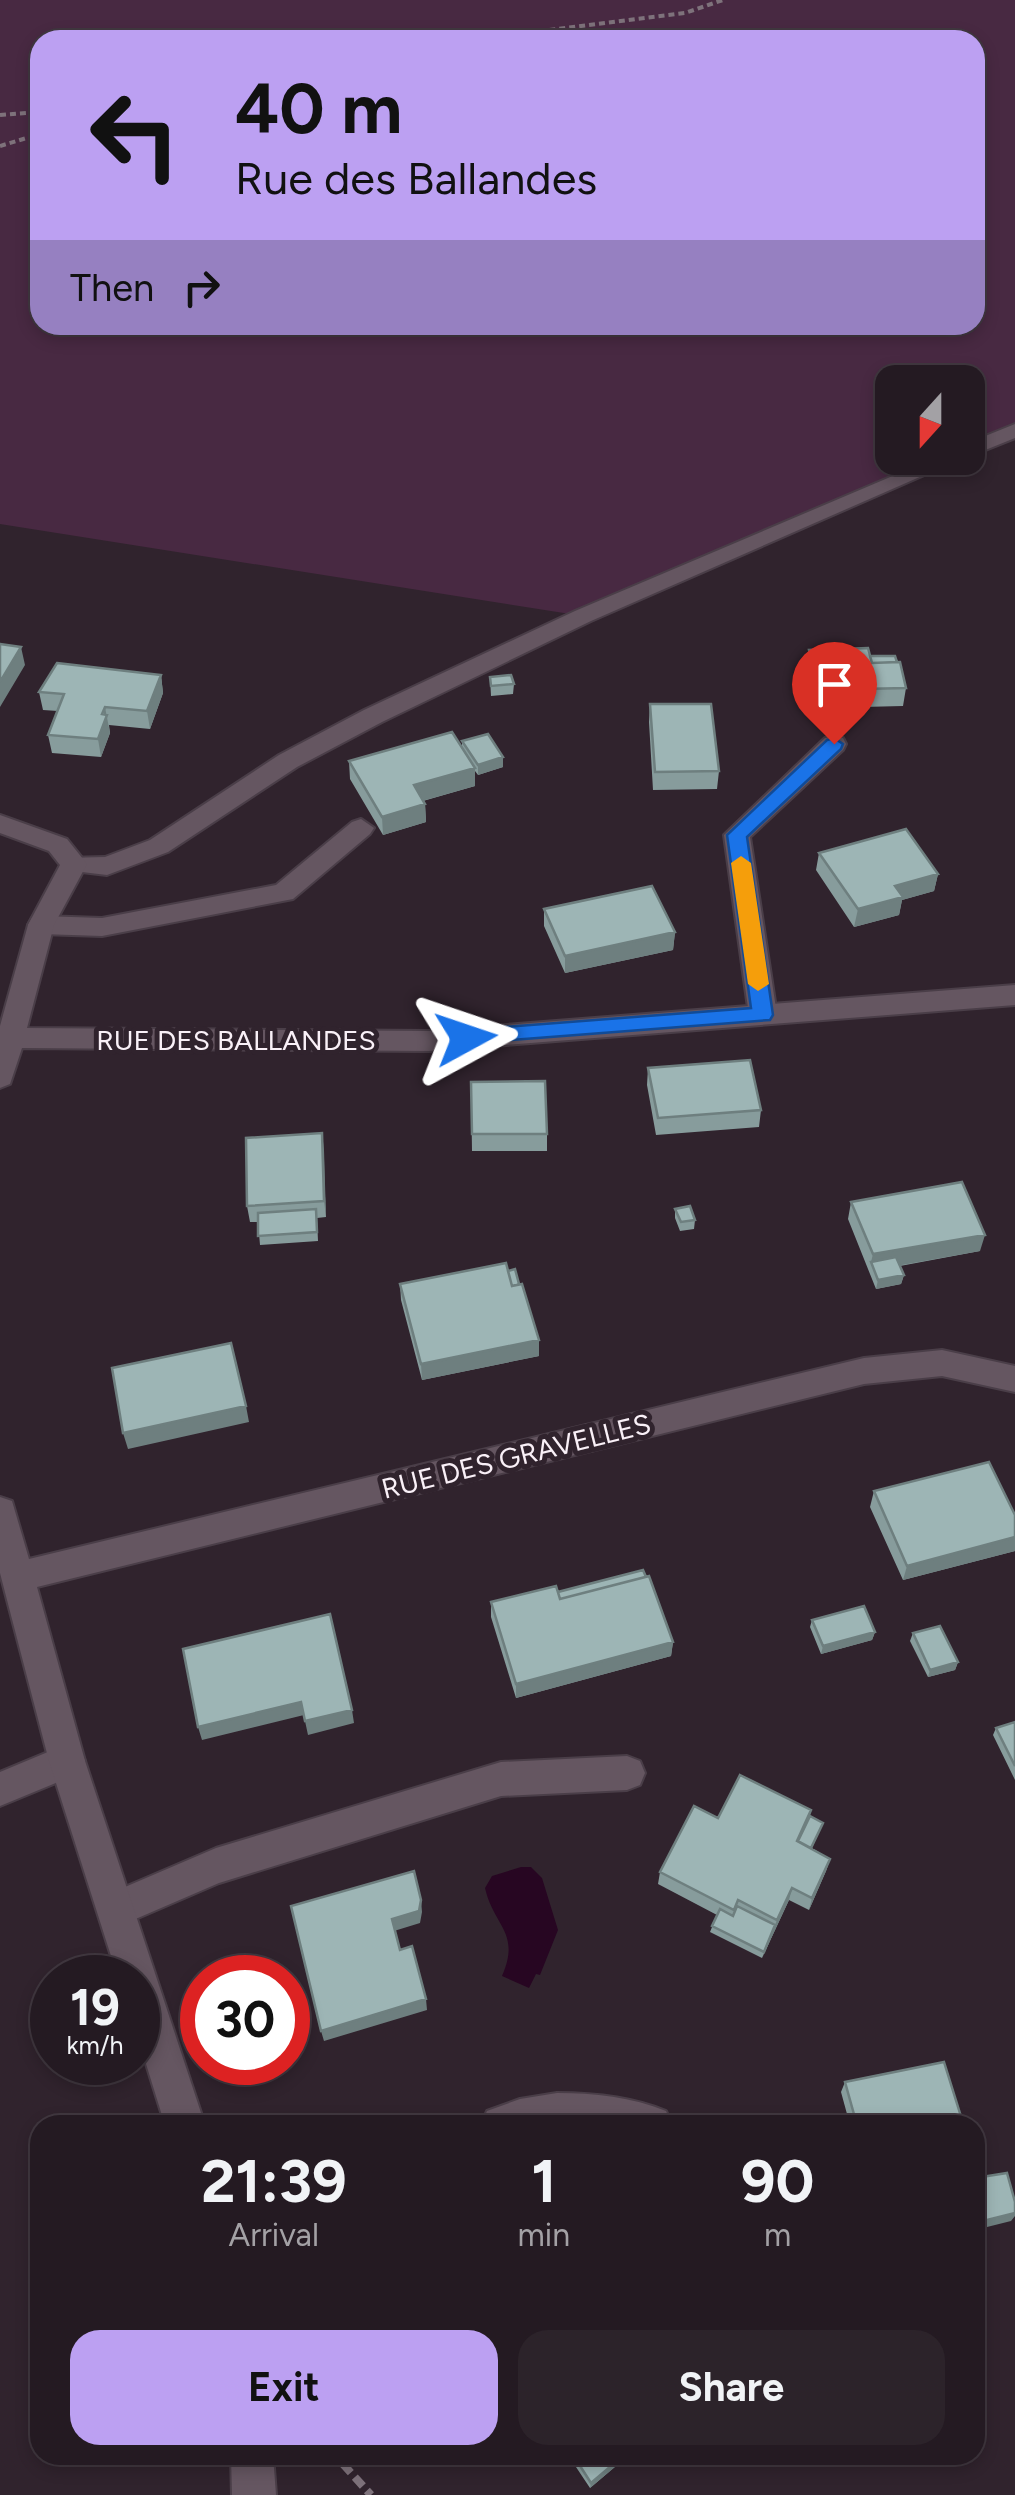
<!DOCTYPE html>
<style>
:root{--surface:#241a22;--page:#2c232a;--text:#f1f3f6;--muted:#a3a1a5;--line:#413840;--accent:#bca0f2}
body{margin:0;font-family:Figtree,sans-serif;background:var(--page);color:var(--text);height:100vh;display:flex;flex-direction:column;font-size:38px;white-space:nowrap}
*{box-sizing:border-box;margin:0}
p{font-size:32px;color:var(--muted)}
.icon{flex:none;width:55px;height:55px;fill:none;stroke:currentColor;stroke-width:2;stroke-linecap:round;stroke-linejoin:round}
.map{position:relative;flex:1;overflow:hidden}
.panel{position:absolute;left:30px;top:2115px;width:955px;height:350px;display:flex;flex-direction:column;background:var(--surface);border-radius:30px;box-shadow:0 5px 15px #0003,0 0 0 2px var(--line)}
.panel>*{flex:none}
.top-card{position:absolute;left:30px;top:30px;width:955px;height:305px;border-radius:30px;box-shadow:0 5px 15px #0003,0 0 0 2px var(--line);background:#bca0f2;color:#111;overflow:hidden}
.needle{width:65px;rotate:201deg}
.tools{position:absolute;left:875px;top:365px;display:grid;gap:20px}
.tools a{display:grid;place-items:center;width:110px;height:110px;border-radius:20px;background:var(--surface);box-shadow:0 5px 15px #0003,0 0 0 2px var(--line);font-size:50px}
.speed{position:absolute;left:30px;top:1955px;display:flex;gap:20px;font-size:50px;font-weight:700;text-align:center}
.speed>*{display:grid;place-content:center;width:130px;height:130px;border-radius:50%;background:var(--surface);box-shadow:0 5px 15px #0003,0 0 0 2px var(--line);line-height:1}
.speed small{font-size:25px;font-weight:400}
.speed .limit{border:15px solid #d22;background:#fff;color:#111}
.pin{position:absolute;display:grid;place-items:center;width:85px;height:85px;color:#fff;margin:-102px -42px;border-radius:50% 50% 50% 0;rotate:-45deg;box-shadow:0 0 10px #0007}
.pin .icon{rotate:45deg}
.me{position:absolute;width:110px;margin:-55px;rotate:85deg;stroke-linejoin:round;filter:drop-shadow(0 0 8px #0008)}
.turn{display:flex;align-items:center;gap:35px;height:210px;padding:0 40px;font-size:45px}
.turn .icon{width:130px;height:130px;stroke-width:2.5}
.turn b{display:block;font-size:70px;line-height:85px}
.then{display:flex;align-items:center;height:95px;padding:0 40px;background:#0003;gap:20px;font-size:38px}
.eta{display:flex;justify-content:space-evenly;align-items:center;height:170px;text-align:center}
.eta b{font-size:60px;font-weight:700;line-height:70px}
.cta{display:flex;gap:20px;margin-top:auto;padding:20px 40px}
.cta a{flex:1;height:115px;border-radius:30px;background:var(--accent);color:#111;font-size:40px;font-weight:700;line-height:115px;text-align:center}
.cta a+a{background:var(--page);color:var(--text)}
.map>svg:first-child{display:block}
.green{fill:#482942;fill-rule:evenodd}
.water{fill:#270622}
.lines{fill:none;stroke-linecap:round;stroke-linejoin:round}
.lane-casing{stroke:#4a3e48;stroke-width:4}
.street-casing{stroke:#4a3e48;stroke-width:4}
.path-far1{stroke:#7e727b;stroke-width:4;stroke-dasharray:6 4;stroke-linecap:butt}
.path{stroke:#7e727b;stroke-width:8;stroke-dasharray:12 6;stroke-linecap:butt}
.lane{fill:#655661;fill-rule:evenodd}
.street{fill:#655661;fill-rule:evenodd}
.wall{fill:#879c9c}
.shaded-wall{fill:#6e7f7f}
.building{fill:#9db5b5;stroke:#6e7f7f;stroke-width:2.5}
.route{fill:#1a73e8;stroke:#114b97;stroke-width:2.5}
.slow{fill:#f59e0b}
.labels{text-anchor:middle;stroke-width:10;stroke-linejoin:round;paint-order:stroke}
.street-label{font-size:28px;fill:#f9f0f7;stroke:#30232d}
</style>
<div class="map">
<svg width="1015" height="2495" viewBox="0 0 1015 2495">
<rect width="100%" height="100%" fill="#30232d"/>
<path class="green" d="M0,0H1015V430L968,451V382H892V458H952L583,616L0,524ZM40,40H975V325H40Z"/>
<path class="water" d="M521,1867H531L542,1878L558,1930L540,1975L536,1974L529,1988L502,1976C521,1932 494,1927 485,1888L492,1876Z"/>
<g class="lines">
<g class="lane-casing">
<path id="lane" d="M1015,424V438L968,457V443Z
M935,458H963L591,621L382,722L297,767L168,852L107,875L65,870L61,864L65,858L105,857L150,840L279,755L364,710L575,611Z
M834,736L843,738L846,744L843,750L750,837L777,1015L773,1022H753L749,1015L724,835L825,738Z
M361,819L374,828L370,834L293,899L102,936L41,934L32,932L28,925L32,918L41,916L102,918L276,885L352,822Z
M67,1744L80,1749L85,1761L80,1773L0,1806V1772Z
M627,1756L640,1761L645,1773L640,1785L627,1790L501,1796L219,1883L117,1927L104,1922L98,1909L104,1896L216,1848L501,1762Z
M557,2093C594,2093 632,2097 666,2111L672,2125H481L487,2111L520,2099Z"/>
</g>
<g class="street-casing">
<path id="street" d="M0,815L67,839L87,864L54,925L27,1028L429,1031L1015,985V1005L429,1051L22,1048L10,1084L0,1088V1026L28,925L60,865L49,851L0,833Z
M942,1350L1015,1366V1392L942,1376L864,1384L37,1587L85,1761L205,2125H165L138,2038V1978H118L49,1761L0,1573V1497L12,1501L29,1559L864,1358Z
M231,2455H273L276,2495H232Z"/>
</g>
<path class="path-far1" d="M470,40L685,13L723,0
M0,115L40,112
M0,146L40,134"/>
<path class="path" d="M327,2455L343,2464L371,2495"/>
<use href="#lane" class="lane"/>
<use href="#street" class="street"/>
</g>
<path class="wall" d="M809,650L870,656L906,688L903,706L862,707L861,716L823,717L816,687H811L807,668Z
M161,675L163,693L150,729L109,725L110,733L101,757L52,753L48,735L58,711L43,710L39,692Z
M490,677L514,684L513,694L491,696Z
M650,704L719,771L717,789L653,790L649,722Z
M462,741L503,757V767L478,775L475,771V786L423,801L425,804L426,822L383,835L350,779L349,761L462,748Z
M819,853L938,874L934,891L902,900L899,915L854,927L816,870Z
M544,909L675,932L673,950L565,973L544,926Z
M648,1068L761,1110L759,1127L656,1135L647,1085Z
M471,1082L547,1134V1151H472Z
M322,1133L326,1217L317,1218L318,1241L260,1245L258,1222H250L247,1206Z
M851,1202L980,1251L900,1266L904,1275L901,1284L876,1289L848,1219Z
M675,1209L695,1220L694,1229L680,1231L675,1218Z
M508,1271L539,1340V1356L422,1380L401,1300L400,1284Z
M874,1491L1015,1515V1551L903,1580L870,1507Z
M558,1592L673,1642L671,1656L516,1698L491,1617V1602Z
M812,1620L875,1632L872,1640L821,1654L810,1627Z
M913,1633L958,1662L955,1670L928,1677L910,1641Z
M1015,1722V1780L993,1735L996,1728Z
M811,1810L810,1816L823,1823L812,1848L830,1859L826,1871L809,1910L789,1900L762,1958L710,1932L717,1915L658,1884L660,1872L718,1818Z
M845,2082L963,2123L961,2125H850L841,2092Z
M568,2455H629L590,2488Z"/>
<path class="shaded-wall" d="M21,647L25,665L0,707V682Z
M161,675L163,693L150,729L147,711Z
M105,707L110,733L101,757L98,739Z
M503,757V767L478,775V765Z
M475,768V786L415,803L414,785Z
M425,804L426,822L383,835L382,817Z
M938,874L934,891L902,900L899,915L854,927L858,909L895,886Z
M675,932L673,950L565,973V956Z
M322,1133L324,1150L326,1217L324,1201Z
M985,1235L980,1251L874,1270L871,1262L873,1254Z
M904,1275L901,1284L876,1289L878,1280Z
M539,1340V1356L422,1380L421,1364Z
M246,1406L249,1422L128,1449L123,1433Z
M1015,1537V1551L903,1580L907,1566Z
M875,1632L872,1640L821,1654L823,1646Z
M673,1642L671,1656L516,1698V1684Z
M958,1662L955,1670L928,1677L930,1670Z
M301,1702L304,1715L202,1740L198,1727Z
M352,1710L354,1723L308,1735L305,1721Z
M830,1859L826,1871L809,1910L812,1898Z
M792,1888L789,1900L762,1958L777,1920Z
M421,1900L422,1912L420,1923L394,1931L392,1919Z
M426,1999L427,2010L324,2041L321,2031Z
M1015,2213V2216L1011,2221L975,2230V2223Z
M624,2455H629L590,2488L591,2483Z"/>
<path class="building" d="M0,644L21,647L0,682Z
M868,648L872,663L900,662L906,688L862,689L864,698L826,699L819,669H813L809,650Z
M870,656H895L897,662L872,663Z
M57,663L161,675L147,711L105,707L102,714L107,715L98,739L48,735L64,694L39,692Z
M511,675L514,684L491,686L490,677Z
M650,704H711L719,771L655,772Z
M452,732L475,768L414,785L425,804L382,817L349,761Z
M488,734L503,757L478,765L462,741Z
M906,829L938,874L895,886L903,897L858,909L819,853Z
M652,886L675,932L565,956L544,909Z
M750,1060L761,1110L658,1118L648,1068Z
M545,1081L547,1134H472L471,1082Z
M322,1133L324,1201L247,1206L246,1138Z
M962,1182L985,1235L873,1254L851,1202Z
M690,1206L695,1220L681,1222L675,1209Z
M316,1209L317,1232L258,1236V1213Z
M896,1257L904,1275L878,1280L871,1262Z
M506,1263L512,1286L522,1284L539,1340L421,1364L400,1284Z
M515,1269L519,1284L512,1286L508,1271Z
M231,1343L246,1406L123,1433L112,1368Z
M989,1462L1015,1515V1537L907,1566L874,1491Z
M643,1570L646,1577L560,1599L558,1592Z
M649,1576L673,1642L516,1684L491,1602L556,1586L560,1599Z
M864,1606L875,1632L823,1646L812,1620Z
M330,1614L352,1710L305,1721L301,1702L198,1727L183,1649Z
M940,1626L958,1662L930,1670L913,1633Z
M1015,1722V1766L996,1728Z
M740,1775L811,1810L797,1841L830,1859L812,1898L792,1888L777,1920L738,1900L734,1910L660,1872L694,1806L718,1818Z
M810,1816L823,1823L811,1848L798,1841Z
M414,1871L421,1900L419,1911L392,1919L400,1950L412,1946L426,1999L321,2031L291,1906Z
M737,1906L775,1925L764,1952L712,1926L720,1909L733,1916Z
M944,2062L963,2123L952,2125H857L845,2082Z
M1007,2173L1015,2202V2213L975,2223V2178Z
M573,2455H624L591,2483Z"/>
<path class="route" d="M834,738L843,744L841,749L747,837L773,1015L770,1020L458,1044L455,1038L458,1033L466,1030L751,1008L727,835L827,740Z"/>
<path class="slow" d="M741,856L751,863L769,984L758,991L748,984L731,863Z"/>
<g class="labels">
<g class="street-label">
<text x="236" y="1050">RUE DES BALLANDES</text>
<text transform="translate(516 1456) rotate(-14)" y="10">RUE DES GRAVELLES</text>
</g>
</g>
</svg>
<div class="tools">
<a><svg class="needle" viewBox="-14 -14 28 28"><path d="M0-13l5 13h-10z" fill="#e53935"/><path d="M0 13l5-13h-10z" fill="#a3a1a5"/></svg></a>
</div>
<div class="speed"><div>19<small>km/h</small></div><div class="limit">30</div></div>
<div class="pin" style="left:834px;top:744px;background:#d93025"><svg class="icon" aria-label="arrive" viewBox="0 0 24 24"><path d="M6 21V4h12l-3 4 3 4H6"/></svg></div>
<svg class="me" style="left:466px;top:1038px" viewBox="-20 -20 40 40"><path d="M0-17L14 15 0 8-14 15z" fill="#1a73e8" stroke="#fff" stroke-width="4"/></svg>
<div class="top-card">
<div class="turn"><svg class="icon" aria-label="left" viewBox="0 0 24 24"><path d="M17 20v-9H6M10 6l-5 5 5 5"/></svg><div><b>40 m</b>Rue des Ballandes</div></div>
<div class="then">Then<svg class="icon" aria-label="right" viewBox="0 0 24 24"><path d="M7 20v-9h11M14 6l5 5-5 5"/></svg></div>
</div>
<section class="panel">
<div class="eta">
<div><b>21:39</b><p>Arrival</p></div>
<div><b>1</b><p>min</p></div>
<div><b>90</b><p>m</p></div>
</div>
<div class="cta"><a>Exit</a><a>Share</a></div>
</section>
</div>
